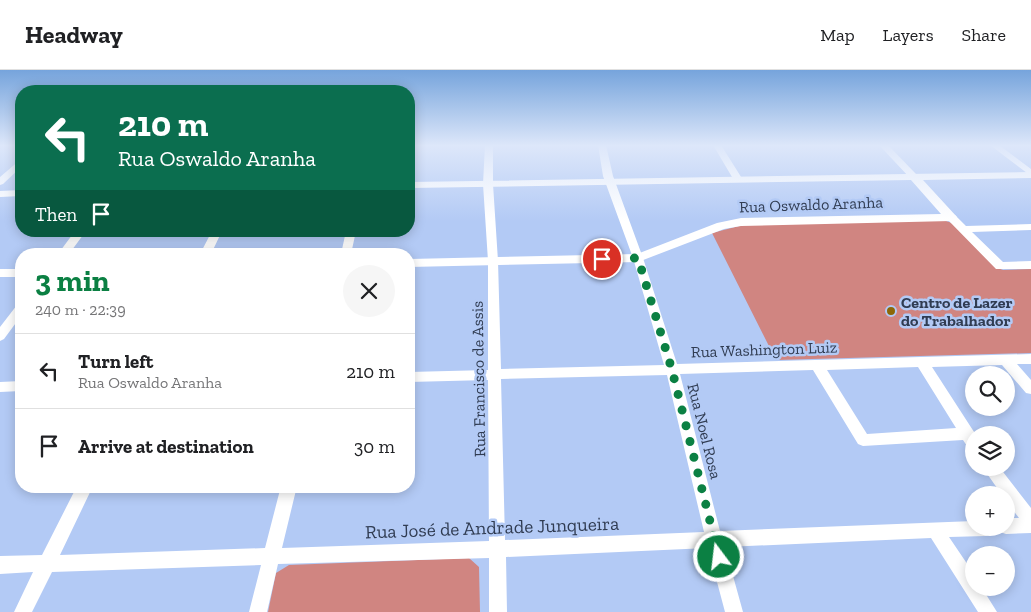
<!DOCTYPE html>
<meta charset="utf-8">
<style>
:root{--surface:#fff;--page:#f6f6f6;--text:#202124;--muted:#757577;--line:#e0e0e0;--accent:#0b8043}
body{margin:0;font-family:"Zilla Slab",serif;background:var(--page);color:var(--text);height:100vh;display:flex;flex-direction:column;font-size:19px;white-space:nowrap}
*{box-sizing:border-box;margin:0}
p{font-size:16px;color:var(--muted)}
.icon{flex:none;width:28px;height:28px;fill:none;stroke:currentColor;stroke-width:2;stroke-linecap:round;stroke-linejoin:round}
.map{position:relative;flex:1;overflow:hidden}
.panel{position:absolute;left:15px;top:178px;width:400px;height:245px;display:flex;flex-direction:column;background:var(--surface);border-radius:20px;box-shadow:0 2px 12px #0003}
.panel>*{flex:none}
.banner{position:absolute;left:15px;top:15px;width:400px;height:152px;border-radius:20px;box-shadow:0 2px 12px #0003;background:#0b6e4f;color:#fff;overflow:hidden}
.fabs{position:absolute;left:965px;top:296px;display:grid;gap:10px}
.fabs a{display:grid;place-items:center;width:50px;height:50px;border-radius:50%;background:var(--surface);box-shadow:0 2px 12px #0003;font-size:25px}
.pin{position:absolute;display:grid;place-items:center;width:42px;height:42px;color:#fff;margin:-21px;border:2px solid #fff;border-radius:50%;box-shadow:0 1px 5px #0007}
.me{position:absolute;width:55px;margin:-28px;rotate:345deg;stroke-linejoin:round;filter:drop-shadow(0 0 4px #0008)}
.turn{display:flex;align-items:center;gap:18px;height:105px;padding:0 20px;font-size:22px}
.turn .icon{width:65px;height:65px;stroke-width:2.5}
.turn b{display:block;font-size:35px;line-height:42px}
.then{display:flex;align-items:center;height:48px;padding:0 20px;background:#0003;gap:10px;font-size:19px}
.round{display:grid;place-items:center;flex:none;width:52px;height:52px;border-radius:26px;background:var(--page)}
.overview{display:flex;align-items:center;justify-content:space-between;height:85px;padding:0 20px}
h1{font-size:30px;font-weight:800;line-height:38px;color:var(--accent)}
ul{padding:0;list-style:none}
li{display:flex;align-items:center;gap:15px;height:75px;padding:0 20px;border-top:1px solid var(--line)}
li div{flex:1}
li b{display:block;font-size:19px}
li em{font-style:normal}
header{display:flex;align-items:center;gap:30px;box-sizing:border-box;height:70px;padding:0 25px;background:var(--surface);border-bottom:1px solid var(--line)}
header strong{font-size:24px}
nav{display:flex;gap:28px;margin-inline-start:auto;font-size:18px}
.map>svg:first-child{display:block}
.green{fill:#d08581}
.lines{fill:none;stroke-linecap:round;stroke-linejoin:round}
.minor{fill:#fff;fill-rule:evenodd}
.tertiary{fill:#fff;fill-rule:evenodd}
.route{stroke:#0b8043;stroke-width:9;stroke-dasharray:0 16.2}
.poi-dot{fill:#8c6708;stroke:#b3caf5;stroke-width:2}
.labels{text-anchor:middle;stroke-width:5;stroke-linejoin:round;paint-order:stroke}
.street-label{font-size:16px;fill:#303c52;stroke:#b3caf5}
.poi-label{font-size:16px;font-weight:bold;fill:#303c52;stroke:#b3caf5;text-anchor:start}
.near-street-label{font-size:19px;fill:#303c52;stroke:#b3caf5}
</style>
<header>
<strong>Headway</strong>
<nav><a>Map</a><a>Layers</a><a>Share</a></nav>
</header>
<div class="map">
<svg width="1031" height="542" viewBox="0 0 1031 542">
<rect width="100%" height="100%" fill="#b3caf5"/>
<path class="green" d="M943,150L952,153L995,197L1003,200L1031,199V283L776,290L712,163L743,155Z
M469,488L479,497L480,542H268L276,503L289,495Z"/>
<g class="lines">
<path class="minor" d="M485,75H493V114L498,191L501,299L664,295L633,188L603,106L598,75H606L613,106L643,188L677,294L1031,284V294H1017L1031,310V324L1026,323L1002,295L932,297L976,365H974V381L969,379L963,370L863,376L858,374L813,300L680,304L720,461L974,451V458H994L992,464L986,466L949,467L974,504V518H982L997,542H978L931,468L725,477L743,542H725L708,478L506,487L507,542H489V488L278,494L267,542H249L261,495L52,502L32,542H14L33,502L0,504V486L42,485L77,416H93L60,485L265,478L281,416H297L282,478L489,471L488,310L409,312V302L488,300V191L483,114ZM918,297L956,358L867,364L827,300ZM667,305L704,462L505,470L501,309Z
M713,75H721L743,110L741,112H735Z
M879,75H888L916,104V108H910Z
M990,75H999L1031,99V106Z
M21,89V97L3,114L0,115V107Z
M951,144L955,145L966,156L1031,154V160L972,162L1003,192L1031,191V199H996L947,149L946,147Z
M75,161H86L69,184H58Z
M212,161H222L211,184H200Z
M346,161H356L351,184H341Z
M21,234V246L4,269L0,271V257L17,235Z
M21,311V321L0,322V312Z
M983,398H1000L1031,438V463L1006,464L1000,462L999,458H1006V448H1019L1006,431V425H1002Z"/>
<path class="tertiary" d="M1031,102V108L923,110L957,147L951,151L741,156L724,159L638,192L409,197V189L637,184L717,153L741,148L941,144L911,110L409,118V112Z
M21,120V126L0,127V121Z
M0,199H21V207H0Z"/>
</g>
<linearGradient id="sky" x2="0" y2="1"><stop stop-color="#76a4dc"/><stop offset="0.5" stop-color="#dde7fa"/><stop offset="1" stop-color="#dde7fa" stop-opacity="0"/></linearGradient>
<rect width="1031" height="151" fill="url(#sky)"/>
<g class="lines">
<path class="route" d="M602,189L638,188L672,300L719,487"/>
</g>
<circle class="poi-dot" cx="891" cy="241" r="5"/>
<g class="labels">
<g class="street-label">
<text transform="translate(811 134) rotate(-2)" y="6">Rua Oswaldo Aranha</text>
<text transform="translate(764 279) rotate(-2)" y="6">Rua Washington Luiz</text>
<text transform="translate(478 309) rotate(-91)" y="6">Rua Francisco de Assis</text>
<text transform="translate(705 361) rotate(76)" y="6">Rua Noel Rosa</text>
</g>
<g class="poi-label">
<text x="901" y="238">Centro de Lazer<tspan x="901" dy="18">do Trabalhador</tspan></text>
</g>
<g class="near-street-label">
<text transform="translate(492 457) rotate(-2)" y="7">Rua José de Andrade Junqueira</text>
</g>
</g>
</svg>
<div class="fabs">
<a><svg class="icon" aria-label="search" viewBox="0 0 24 24"><circle cx="10" cy="10" r="6"/><path d="M15 15l6 6"/></svg></a>
<a><svg class="icon" aria-label="layers" viewBox="0 0 24 24"><path d="M12 4l9 5-9 5-9-5zM3 14l9 5 9-5"/></svg></a>
<a>+</a>
<a>−</a>
</div>
<div class="pin" style="left:602px;top:189px;background:#d93025"><svg class="icon" aria-label="arrive" viewBox="0 0 24 24"><path d="M6 21V4h12l-3 4 3 4H6"/></svg></div>
<svg class="me" style="left:719px;top:487px" viewBox="-20 -20 40 40"><circle r="17" fill="#0b8043" stroke="#fff" stroke-width="3"/><path d="M0-11L8 9 0 5-8 9z" fill="#fff"/></svg>
<div class="banner">
<div class="turn"><svg class="icon" aria-label="left" viewBox="0 0 24 24"><path d="M17 20v-9H6M10 6l-5 5 5 5"/></svg><div><b>210 m</b>Rua Oswaldo Aranha</div></div>
<div class="then">Then<svg class="icon" aria-label="arrive" viewBox="0 0 24 24"><path d="M6 21V4h12l-3 4 3 4H6"/></svg></div>
</div>
<section class="panel">
<div class="overview"><div><h1>3 min</h1><p>240 m · 22:39</p></div><a class="round"><svg class="icon" aria-label="close" viewBox="0 0 24 24"><path d="M6 6l12 12M18 6L6 18"/></svg></a></div>
<ul>
<li><svg class="icon" aria-label="left" viewBox="0 0 24 24"><path d="M17 20v-9H6M10 6l-5 5 5 5"/></svg><div><b>Turn left</b><p>Rua Oswaldo Aranha</p></div><em>210 m</em></li>
<li><svg class="icon" aria-label="arrive" viewBox="0 0 24 24"><path d="M6 21V4h12l-3 4 3 4H6"/></svg><div><b>Arrive at destination</b></div><em>30 m</em></li>
</ul>
</section>
</div>
